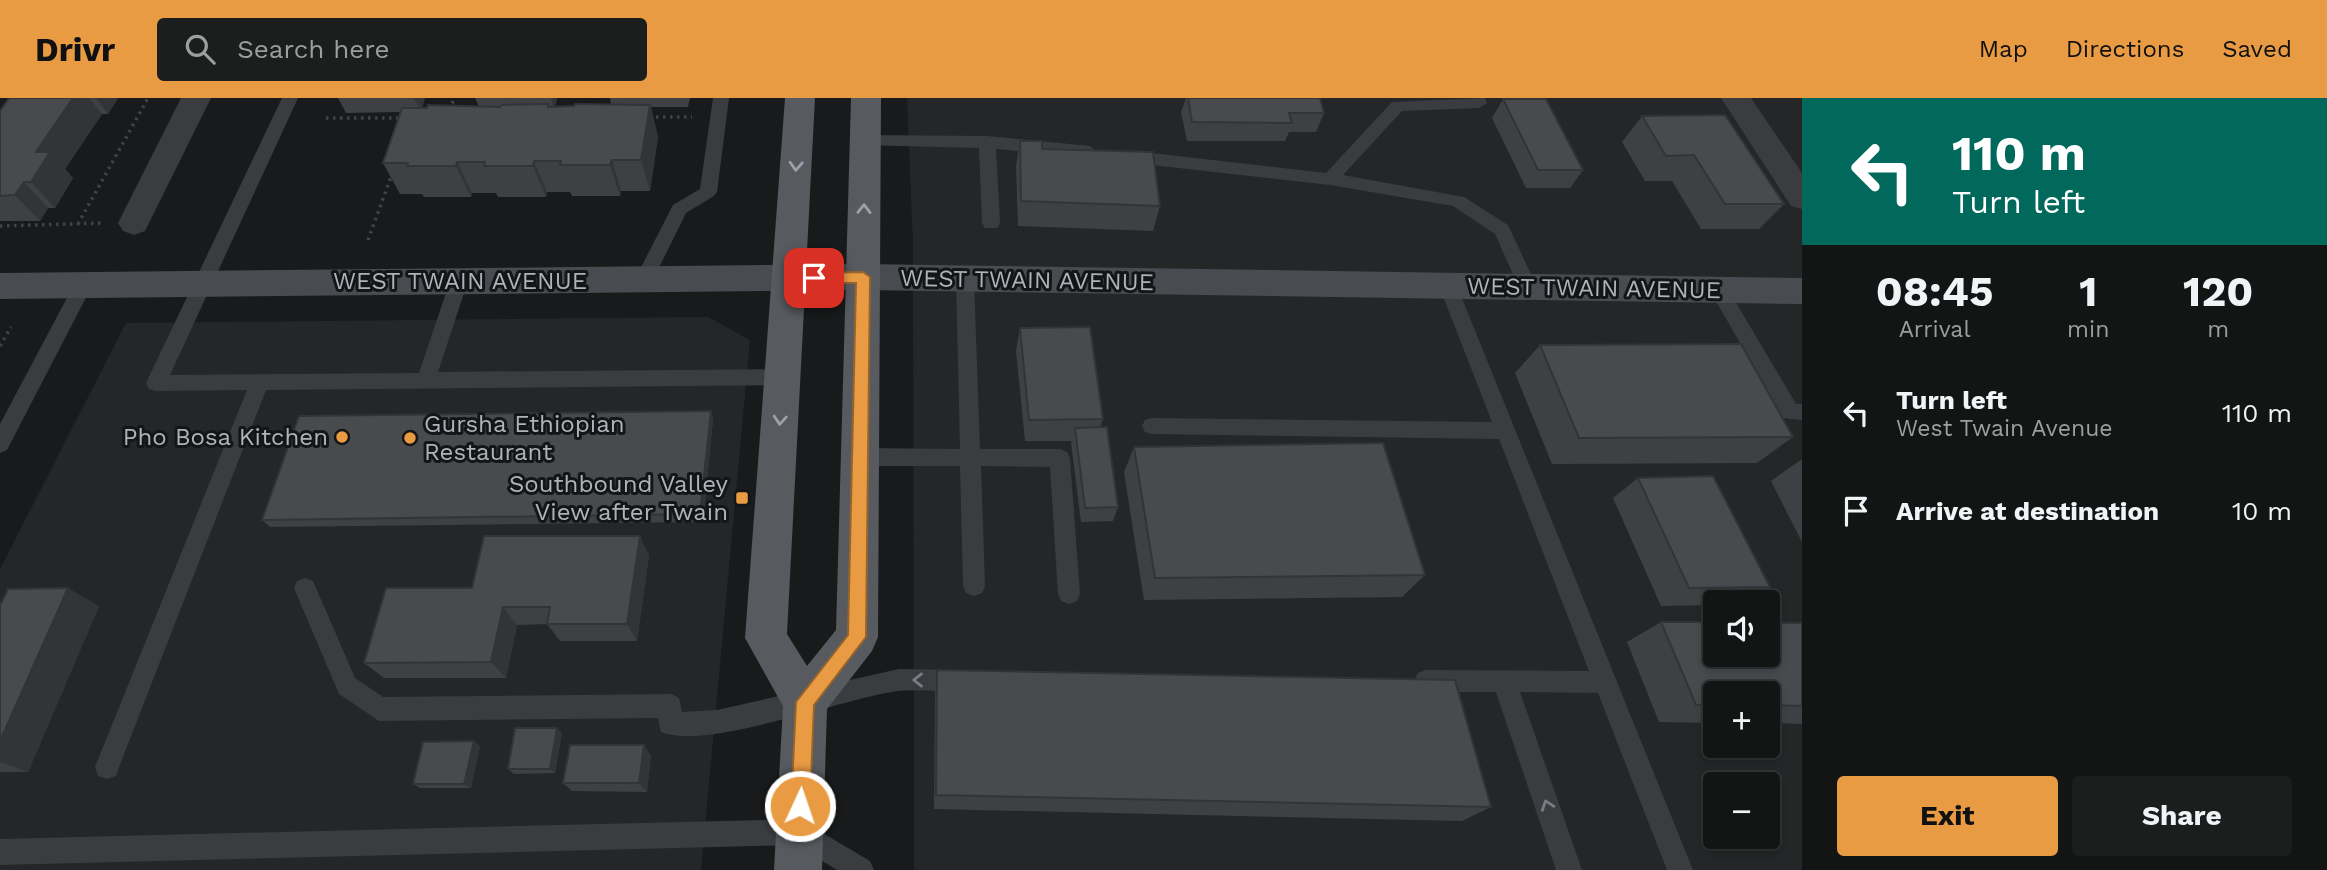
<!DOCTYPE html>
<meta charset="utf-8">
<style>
:root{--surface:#131414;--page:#1c1d1d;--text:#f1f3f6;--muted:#9d9ea0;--line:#323334;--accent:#e99b44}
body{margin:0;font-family:"Work Sans",sans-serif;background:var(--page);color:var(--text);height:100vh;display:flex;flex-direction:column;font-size:26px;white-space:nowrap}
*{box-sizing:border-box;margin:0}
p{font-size:23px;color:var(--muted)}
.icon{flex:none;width:38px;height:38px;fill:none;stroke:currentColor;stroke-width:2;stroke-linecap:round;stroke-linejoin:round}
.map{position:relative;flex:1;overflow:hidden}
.details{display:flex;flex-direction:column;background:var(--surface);width:525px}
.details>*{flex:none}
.guide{background:#00695c;color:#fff;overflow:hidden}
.tools{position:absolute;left:1703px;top:492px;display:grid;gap:14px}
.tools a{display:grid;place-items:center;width:77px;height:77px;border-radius:7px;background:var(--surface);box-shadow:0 4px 10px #0003,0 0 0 2px var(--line);font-size:35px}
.pin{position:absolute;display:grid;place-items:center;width:60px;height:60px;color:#fff;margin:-30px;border-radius:14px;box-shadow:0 4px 10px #0006}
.me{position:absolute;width:77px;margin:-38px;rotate:3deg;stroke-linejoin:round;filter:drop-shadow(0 0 5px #0008)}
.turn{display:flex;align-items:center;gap:24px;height:147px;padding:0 35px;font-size:32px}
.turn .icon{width:91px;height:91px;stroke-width:2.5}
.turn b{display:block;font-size:49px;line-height:60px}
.eta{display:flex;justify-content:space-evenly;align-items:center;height:119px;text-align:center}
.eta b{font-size:42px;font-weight:700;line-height:49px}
.action{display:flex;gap:14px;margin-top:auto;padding:14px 35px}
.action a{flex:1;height:80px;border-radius:7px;background:var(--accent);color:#111;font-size:28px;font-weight:700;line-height:80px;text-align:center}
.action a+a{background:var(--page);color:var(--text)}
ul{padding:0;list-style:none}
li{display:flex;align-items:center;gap:21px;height:98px;padding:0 35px}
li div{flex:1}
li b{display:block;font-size:26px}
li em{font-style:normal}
header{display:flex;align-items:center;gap:42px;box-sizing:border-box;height:98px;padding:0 35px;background:var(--accent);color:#111}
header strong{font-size:33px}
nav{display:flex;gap:38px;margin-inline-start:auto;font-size:24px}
.search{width:490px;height:63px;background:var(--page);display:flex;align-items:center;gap:18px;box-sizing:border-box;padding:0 24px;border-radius:7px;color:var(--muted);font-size:26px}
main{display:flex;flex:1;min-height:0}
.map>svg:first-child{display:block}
.built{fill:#252628;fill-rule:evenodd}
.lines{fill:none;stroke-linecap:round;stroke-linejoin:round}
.path{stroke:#414347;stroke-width:3.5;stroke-dasharray:2.5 4.5;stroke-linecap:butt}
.service{fill:#3b3c40;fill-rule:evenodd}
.minor{fill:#3b3c40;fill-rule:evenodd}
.secondary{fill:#494b50;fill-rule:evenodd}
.primary{fill:#575a5f;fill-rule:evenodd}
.wall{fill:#3e4043}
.shaded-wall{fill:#323437}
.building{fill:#484a4e;stroke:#323437;stroke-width:2}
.oneway{stroke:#9ca1a8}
.oneway2{stroke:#7a7d83}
.route{fill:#e99b44;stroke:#97652c;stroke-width:2}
.poi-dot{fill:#e99b44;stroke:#141516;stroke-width:2.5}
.labels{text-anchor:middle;stroke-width:6;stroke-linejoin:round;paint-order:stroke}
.street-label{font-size:24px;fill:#adb3ba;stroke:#141516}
.poi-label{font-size:24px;fill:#adb3ba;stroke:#141516;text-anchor:end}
</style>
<header>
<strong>Drivr</strong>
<div class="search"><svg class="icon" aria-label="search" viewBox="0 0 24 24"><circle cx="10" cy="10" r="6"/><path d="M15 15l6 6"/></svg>Search here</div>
<nav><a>Map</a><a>Directions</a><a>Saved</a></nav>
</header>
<main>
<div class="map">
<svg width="1802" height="772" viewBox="0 0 1802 772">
<rect width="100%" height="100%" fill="#191a1b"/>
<path class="built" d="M907,0H1802V772H914L913,146ZM1715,504H1768V556H1715ZM1715,595H1768V648H1715ZM1715,686H1768V738H1715Z
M708,219L750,242L701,772H0V471L126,225Z"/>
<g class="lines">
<path class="path" d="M450,12L454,0
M649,19H692
M326,20H402
M78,126L148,0
M0,128L104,125
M368,142L392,76
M0,248L11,229"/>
<path class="service" d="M282,0H298L170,277L419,275L450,183L452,178H466L468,183L438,274L783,271L790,273L793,279L790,285L783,287L266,292L119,669L116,678L107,681L98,678L95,669L247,292L156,293L149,291L146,285Z
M713,0H729L717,94L714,98L686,115L651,186H637L635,181L673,107L700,91Z
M1485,0L1487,5L1479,10L1402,13L1343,77L1464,99L1508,127L1537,189L1535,194H1521L1495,136L1453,108L1330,87L1125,64L1117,58L1125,52L1326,75L1392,4Z
M865,37L987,38L1090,48L1098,54L1090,60L996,51L1000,125L997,130H985L982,125L979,50L859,47L857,43Z
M965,174L972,176L974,181L980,351H1060L1067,354L1070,360L1080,496L1077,503L1069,506L1061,503L1058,496L1050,369L981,368L985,488L982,495L974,498L966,495L963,488L960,368H860L853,365L850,359L853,353L860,350L960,351L956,181L958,176Z
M84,179L91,181L93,186L7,352L0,355V326L77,181Z
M1448,181L1455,183L1457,188L1693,772H1667L1598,595L1520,594L1582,772H1556L1496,594H1426L1418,591L1414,583L1418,575L1426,572L1589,573L1499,341L1152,336L1145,334L1142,328L1145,322L1152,320L1492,324L1439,188L1441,183Z
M1718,184L1725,186L1796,306H1802V322L1783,320L1709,191L1711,186Z
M305,480L313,483L355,580L383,599L671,596L679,600L682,614L717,612L899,571L963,572L971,575L975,583L971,591L963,594C942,594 919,591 898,593C843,600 706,653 661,634L658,620L379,623L339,596L294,490L297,483Z
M799,721L870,763L874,772H837L796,747L0,767V741Z"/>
<path class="minor" d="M181,0H211L145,133L134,137L123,133L118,125Z
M1721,0H1751L1802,75V111L1791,108Z"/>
<path class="secondary" d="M863,166L1802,180V206L863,192L0,201V175Z"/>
<path class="primary" d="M785,0H815L787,536L807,568L836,532L851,0H881L878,539L872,553L827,611L822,772H774L783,608L745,540Z"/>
</g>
<path class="wall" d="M9,0H118L108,16H102L65,71L73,80L55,110H48L40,123H0V13Z
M338,0H425L422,10L479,9L475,0H557L555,9L611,6L610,0H690L688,9H651L658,39L650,93H621L620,98H572L570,94H547L546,99H498L496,95H472L471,99H424L422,96H400L383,65L400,14L346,15Z
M1186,0H1320L1324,15L1316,34H1289L1285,43H1187L1181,14Z
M1503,1L1583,72L1570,90H1526L1492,20Z
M1642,18L1784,106L1759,131H1701L1672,83H1645L1622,44Z
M1020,43L1042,51L1160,108L1153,133L1018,128L1016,68Z
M1020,230L1103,321L1100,329L1118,409L1113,423L1081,424L1071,345L1072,343H1025L1016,253Z
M1540,247L1793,339L1757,365L1552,366L1515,275Z
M711,313L713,321L703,424L270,429L262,422Z
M1134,349L1425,477L1402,499L1144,502L1124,374Z
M1802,361V444L1771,383Z
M1638,380L1770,489L1744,504H1715V507L1661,508L1613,400Z
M649,457L637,543H560L547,526L517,527L506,580H384L364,565L472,490Z
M0,507L99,508L28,674H0Z
M1661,524L1802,525V626L1768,625V595H1715V625L1659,624L1627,544Z
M937,572L1491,709L1462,723L934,711L935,591Z
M557,630L562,635L555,675L514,676L508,671Z
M480,648L471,690H420L413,686Z
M651,657L647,694L572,693L563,685Z"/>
<path class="shaded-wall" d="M73,0H89L102,16L65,71L73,80L55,110L31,84L36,54Z
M96,0H118L108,16Z
M414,0H425L421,13Z
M551,0H557L554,10Z
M650,7L658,39L650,93L641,62Z
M612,62L621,93L620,98L610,67Z
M534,63L547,94L546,99L533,68Z
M457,64L472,95L471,99L456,68Z
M24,84L48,110L40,123L15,97Z
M711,313L713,321L703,424L700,416Z
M640,438L649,457L637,543L627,526Z
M68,490L99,508L28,674L0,664V643Z
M503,509L517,527L506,580L491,564Z
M557,630L562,635L555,675L550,671Z
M474,643L480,648L471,690L464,686Z
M644,647L651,657L647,694L639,685Z"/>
<path class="building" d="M9,0H73L36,54H50L31,84H24L15,97L0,98V13Z
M1188,0H1320L1324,15H1289L1292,25L1192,24Z
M1503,1H1546L1583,72H1538Z
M548,6V9L574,8L575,6L650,7L641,62H612L610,67H560L561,63H534L533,68H484L485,64H457L456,68H407L408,65H383L402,10H427L428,7L500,9L501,7Z
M1725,17L1784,106H1725L1694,57L1666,58L1642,18Z
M1020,43H1042V51L1153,54L1160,108L1021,103Z
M1090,229L1103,321L1029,322L1020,230Z
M1741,246L1793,339L1579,340L1540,247Z
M711,313L700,416L262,422L299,318Z
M1107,329L1118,409L1085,410L1075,330Z
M1383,345L1425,477L1155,480L1134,349Z
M1713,378L1770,489L1689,490L1638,380Z
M484,438H640L627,526H547L550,509H503L491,564L364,565L386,490H472Z
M68,490L0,643V507L8,491Z
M1661,524H1715V556H1768V525H1802V608L1768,607V595H1715V607H1696Z
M937,572L1455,582L1491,709L936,697Z
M515,630H557L550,671H508Z
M474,643L464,686H413L423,644Z
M570,647H644L639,685H563Z"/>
<defs><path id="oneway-chevron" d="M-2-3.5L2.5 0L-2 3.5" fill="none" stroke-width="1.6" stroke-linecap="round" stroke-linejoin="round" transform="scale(1.75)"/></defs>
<g class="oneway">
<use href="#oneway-chevron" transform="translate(796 68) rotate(93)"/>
<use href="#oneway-chevron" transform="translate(864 111) rotate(-89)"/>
<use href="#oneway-chevron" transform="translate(780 322) rotate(94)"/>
</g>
<g class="oneway2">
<use href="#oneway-chevron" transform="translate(918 582) rotate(-180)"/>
<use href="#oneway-chevron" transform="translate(1547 707) rotate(-109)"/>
</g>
<path class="route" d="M863,174L870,179L866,539L814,607L810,708L807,715L800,717L793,715L791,708L796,604L848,537L856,185H814L807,180L814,175Z"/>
<g class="poi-dot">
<circle cx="342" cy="339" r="7"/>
<circle cx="410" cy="340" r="7"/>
<rect x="735" y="393" width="14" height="14" rx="3.5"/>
</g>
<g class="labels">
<g class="street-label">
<text transform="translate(1027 182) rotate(1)" y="8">WEST TWAIN AVENUE</text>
<text x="460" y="191">WEST TWAIN AVENUE</text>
<text transform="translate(1594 190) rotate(1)" y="8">WEST TWAIN AVENUE</text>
</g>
<g class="poi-label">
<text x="424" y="334" text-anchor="start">Gursha Ethiopian<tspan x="424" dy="28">Restaurant</tspan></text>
<text x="328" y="347">Pho Bosa Kitchen</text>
<text x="728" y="394">Southbound Valley<tspan x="728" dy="28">View after Twain</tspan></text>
</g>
</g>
</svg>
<div class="tools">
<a><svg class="icon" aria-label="sound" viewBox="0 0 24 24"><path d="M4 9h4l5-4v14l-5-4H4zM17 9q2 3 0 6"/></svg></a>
<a>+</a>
<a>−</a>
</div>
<div class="pin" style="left:814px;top:180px;background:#d93025"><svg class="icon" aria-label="arrive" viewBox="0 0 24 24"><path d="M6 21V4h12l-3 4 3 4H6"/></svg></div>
<svg class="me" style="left:800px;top:708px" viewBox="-20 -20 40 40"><circle r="17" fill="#e99b44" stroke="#fff" stroke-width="3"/><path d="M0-11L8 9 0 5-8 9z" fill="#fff"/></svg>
</div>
<section class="details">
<div class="guide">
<div class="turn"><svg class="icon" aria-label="left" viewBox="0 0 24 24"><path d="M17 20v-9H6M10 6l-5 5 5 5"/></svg><div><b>110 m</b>Turn left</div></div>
</div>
<div class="eta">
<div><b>08:45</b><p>Arrival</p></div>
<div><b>1</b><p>min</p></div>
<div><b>120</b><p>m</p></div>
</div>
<ul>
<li><svg class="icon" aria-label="left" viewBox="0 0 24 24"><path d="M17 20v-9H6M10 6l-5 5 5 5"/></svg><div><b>Turn left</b><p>West Twain Avenue</p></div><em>110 m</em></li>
<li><svg class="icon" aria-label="arrive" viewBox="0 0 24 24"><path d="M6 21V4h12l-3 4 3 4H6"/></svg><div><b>Arrive at destination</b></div><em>10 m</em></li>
</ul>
<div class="action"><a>Exit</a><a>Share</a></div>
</section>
</main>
